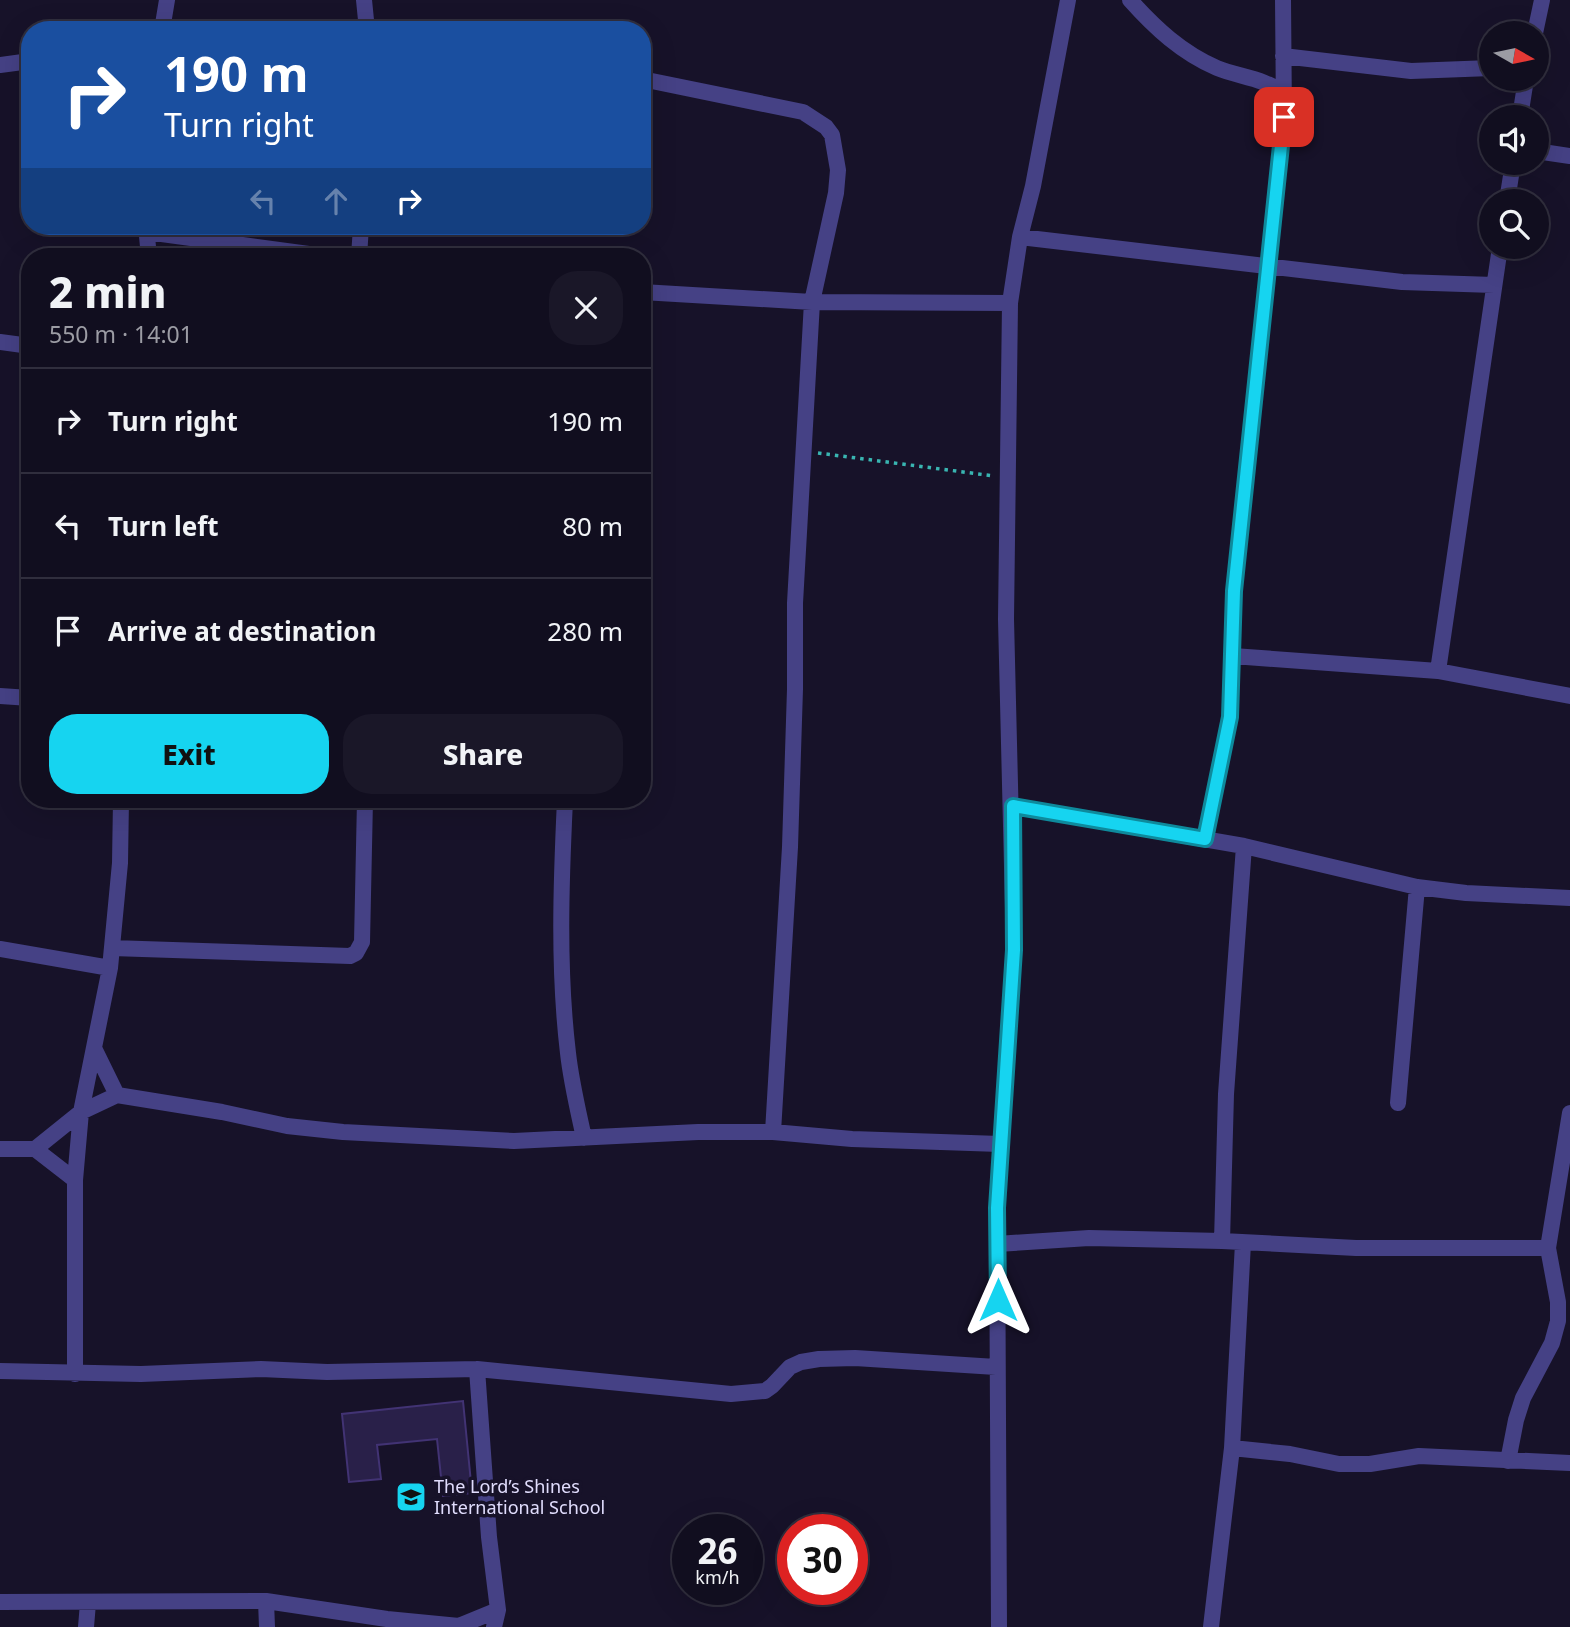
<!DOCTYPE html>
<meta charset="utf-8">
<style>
:root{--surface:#110e1f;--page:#1a1728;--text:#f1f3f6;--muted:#9c9ca4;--line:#302e3d;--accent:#16d4f0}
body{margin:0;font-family:"Noto Sans",sans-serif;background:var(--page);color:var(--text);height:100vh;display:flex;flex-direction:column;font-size:26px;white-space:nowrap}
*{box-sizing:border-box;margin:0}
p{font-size:23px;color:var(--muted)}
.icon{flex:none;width:38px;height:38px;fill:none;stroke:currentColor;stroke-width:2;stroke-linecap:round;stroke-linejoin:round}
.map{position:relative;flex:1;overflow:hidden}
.details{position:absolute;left:21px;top:248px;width:630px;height:560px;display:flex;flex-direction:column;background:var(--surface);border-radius:28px;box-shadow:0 7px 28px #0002,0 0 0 2px var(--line)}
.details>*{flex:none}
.banner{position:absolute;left:21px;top:21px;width:630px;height:214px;border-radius:28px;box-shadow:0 7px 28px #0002,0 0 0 2px var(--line);background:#1a4fa0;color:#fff;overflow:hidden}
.needle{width:46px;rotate:99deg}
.buttons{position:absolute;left:1479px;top:21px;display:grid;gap:14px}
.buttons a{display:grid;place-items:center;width:70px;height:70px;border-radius:50%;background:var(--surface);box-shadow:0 7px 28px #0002,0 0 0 2px var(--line);font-size:35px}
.speed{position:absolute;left:672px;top:1514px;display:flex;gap:14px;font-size:35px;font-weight:700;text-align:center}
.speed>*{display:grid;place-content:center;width:91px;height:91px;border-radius:50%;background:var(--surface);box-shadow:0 7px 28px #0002,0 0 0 2px var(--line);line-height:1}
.speed small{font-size:18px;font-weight:400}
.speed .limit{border:10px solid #d22;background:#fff;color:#111}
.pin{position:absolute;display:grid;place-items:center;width:60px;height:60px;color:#fff;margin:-30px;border-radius:14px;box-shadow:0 4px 10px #0006}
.me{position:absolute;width:77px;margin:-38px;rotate:0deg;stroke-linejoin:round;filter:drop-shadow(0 0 5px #0008)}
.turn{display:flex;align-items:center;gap:24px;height:147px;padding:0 28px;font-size:32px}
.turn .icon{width:91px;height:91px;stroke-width:2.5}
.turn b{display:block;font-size:49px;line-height:60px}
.lanes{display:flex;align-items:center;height:66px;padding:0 28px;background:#0003;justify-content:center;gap:35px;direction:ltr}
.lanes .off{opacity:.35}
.round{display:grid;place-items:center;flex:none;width:74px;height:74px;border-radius:28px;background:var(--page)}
.headline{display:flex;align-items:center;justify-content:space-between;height:119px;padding:0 28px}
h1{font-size:42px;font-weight:800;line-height:52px}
.cta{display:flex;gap:14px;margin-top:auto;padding:14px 28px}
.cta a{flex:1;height:80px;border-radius:28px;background:var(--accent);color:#111;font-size:28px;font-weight:800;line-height:80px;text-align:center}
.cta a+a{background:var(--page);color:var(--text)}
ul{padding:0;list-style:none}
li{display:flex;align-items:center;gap:21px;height:105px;padding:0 28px;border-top:2px solid var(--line)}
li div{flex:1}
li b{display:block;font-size:26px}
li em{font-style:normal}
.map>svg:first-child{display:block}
.building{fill:#292049;stroke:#423374;stroke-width:2}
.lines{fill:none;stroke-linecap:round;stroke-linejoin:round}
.path{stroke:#39b5b1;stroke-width:3.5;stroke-dasharray:3.5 5;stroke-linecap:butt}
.minor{stroke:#454185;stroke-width:16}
.route-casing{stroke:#0e8a9c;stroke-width:18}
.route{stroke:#16d4f0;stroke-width:12}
.labels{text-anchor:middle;stroke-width:7;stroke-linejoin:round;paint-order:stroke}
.poi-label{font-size:18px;fill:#e1ddfd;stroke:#171229;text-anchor:start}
</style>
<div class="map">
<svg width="1570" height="1627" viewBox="0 0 1570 1627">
<rect width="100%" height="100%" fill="#171229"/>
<path class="building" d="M463,1401L472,1493L443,1496L437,1439L377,1445L381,1479L349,1482L342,1414Z"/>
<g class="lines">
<path class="path" d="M818,453L994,476"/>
<path class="minor" d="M364,0L367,30
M1130,0C1155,28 1182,53 1217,68C1239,77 1265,78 1284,94
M162,30L167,0
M1535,33L1542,0
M1283,56L1411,71L1491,68
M0,65L30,61
M642,79L803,112L826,127L832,135L838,170L836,193L812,302L795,603V689L790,847L773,1132
M1520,117L1526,79
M1536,151L1570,156
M1507,201L1513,163
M146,226L149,257
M147,232L331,257
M1020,237L1402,282L1494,285
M359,257L361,226
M642,292L812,302L1010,303
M0,342L30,346
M1233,656L1438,671L1570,696
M1438,671L1500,247
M0,696L30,698
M565,800C561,884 558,969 568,1053C571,1081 578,1110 584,1138
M1013,806L1244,846L1417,887L1466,893L1570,898
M1205,839L1230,717L1234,591L1284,117L1283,0
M112,948L350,956L356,953L362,942L365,800
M0,949L110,968
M94,1048L117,1095
M1398,1103L1417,887
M0,1149H35L75,1180
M35,1149L81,1112L117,1095L222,1112L287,1126L343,1132L514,1141L698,1132H773L852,1139L1000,1144
M1222,1241L1226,1094L1244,846
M997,1244L1089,1238L1222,1241L1356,1248H1548
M477,1369L489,1537L498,1610L494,1627
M0,1371L141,1374L261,1369L327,1372L477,1369L731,1394L765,1391L772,1386L790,1367L801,1362L819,1359L855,1358L996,1367
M75,1374V1180L81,1112L110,968L120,863L121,800
M1232,1448L1290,1454L1339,1464H1370L1419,1456L1570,1463
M1508,1461L1516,1420L1523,1398L1552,1343L1558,1321V1302L1548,1248L1570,1113
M266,1601L267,1627
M0,1602L266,1601L387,1619L459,1626L498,1610
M86,1627L88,1603
M999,1627L997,1208L1014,950L1006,619L1010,303L1020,237L1033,186L1068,0
M1211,1627L1232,1448L1243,1243"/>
</g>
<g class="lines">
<g class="route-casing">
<path id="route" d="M998,1300L997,1208L1014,950L1013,806L1205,839L1230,717L1234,591L1284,117"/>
</g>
<use href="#route" class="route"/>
</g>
<defs>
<g id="school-square" transform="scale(1.575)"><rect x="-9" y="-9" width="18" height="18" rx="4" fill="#16d4f0" stroke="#171229"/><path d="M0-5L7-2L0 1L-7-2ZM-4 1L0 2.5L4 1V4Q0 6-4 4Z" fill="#111"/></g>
</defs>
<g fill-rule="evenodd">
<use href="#school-square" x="411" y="1497"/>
</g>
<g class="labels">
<g class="poi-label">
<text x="434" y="1493">The Lord’s Shines<tspan x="434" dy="21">International School</tspan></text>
</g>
</g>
</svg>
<div class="buttons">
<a><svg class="needle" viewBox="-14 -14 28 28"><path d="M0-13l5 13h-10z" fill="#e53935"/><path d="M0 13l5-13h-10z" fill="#9c9ca4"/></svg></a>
<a><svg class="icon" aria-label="sound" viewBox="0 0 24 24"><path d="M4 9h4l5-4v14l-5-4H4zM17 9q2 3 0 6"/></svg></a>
<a><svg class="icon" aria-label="search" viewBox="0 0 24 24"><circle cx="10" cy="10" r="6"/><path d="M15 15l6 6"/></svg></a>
</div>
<div class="speed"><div>26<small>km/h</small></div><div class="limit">30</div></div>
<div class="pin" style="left:1284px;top:117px;background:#d93025"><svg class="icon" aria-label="arrive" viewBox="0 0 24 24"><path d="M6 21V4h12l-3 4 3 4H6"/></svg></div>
<svg class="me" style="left:998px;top:1300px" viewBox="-20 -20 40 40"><path d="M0-17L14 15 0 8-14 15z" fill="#16d4f0" stroke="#fff" stroke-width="4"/></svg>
<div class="banner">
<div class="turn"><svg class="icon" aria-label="right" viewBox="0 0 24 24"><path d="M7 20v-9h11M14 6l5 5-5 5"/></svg><div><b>190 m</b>Turn right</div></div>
<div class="lanes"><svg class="icon off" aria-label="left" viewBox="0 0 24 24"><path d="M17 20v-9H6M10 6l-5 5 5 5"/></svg><svg class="icon off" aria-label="ahead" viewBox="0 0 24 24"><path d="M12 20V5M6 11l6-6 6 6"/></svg><svg class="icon" aria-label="right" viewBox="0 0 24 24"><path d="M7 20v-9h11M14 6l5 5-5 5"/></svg></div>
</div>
<section class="details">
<div class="headline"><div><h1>2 min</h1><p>550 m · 14:01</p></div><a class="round"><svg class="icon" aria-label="close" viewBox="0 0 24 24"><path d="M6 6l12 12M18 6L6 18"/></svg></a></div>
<ul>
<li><svg class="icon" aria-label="right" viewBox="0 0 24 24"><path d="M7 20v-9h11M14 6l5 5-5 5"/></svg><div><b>Turn right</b></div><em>190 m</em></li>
<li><svg class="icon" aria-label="left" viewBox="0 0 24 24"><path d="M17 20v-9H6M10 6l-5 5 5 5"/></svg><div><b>Turn left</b></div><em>80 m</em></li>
<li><svg class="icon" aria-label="arrive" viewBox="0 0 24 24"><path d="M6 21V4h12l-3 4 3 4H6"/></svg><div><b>Arrive at destination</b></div><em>280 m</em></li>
</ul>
<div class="cta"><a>Exit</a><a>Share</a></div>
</section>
</div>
